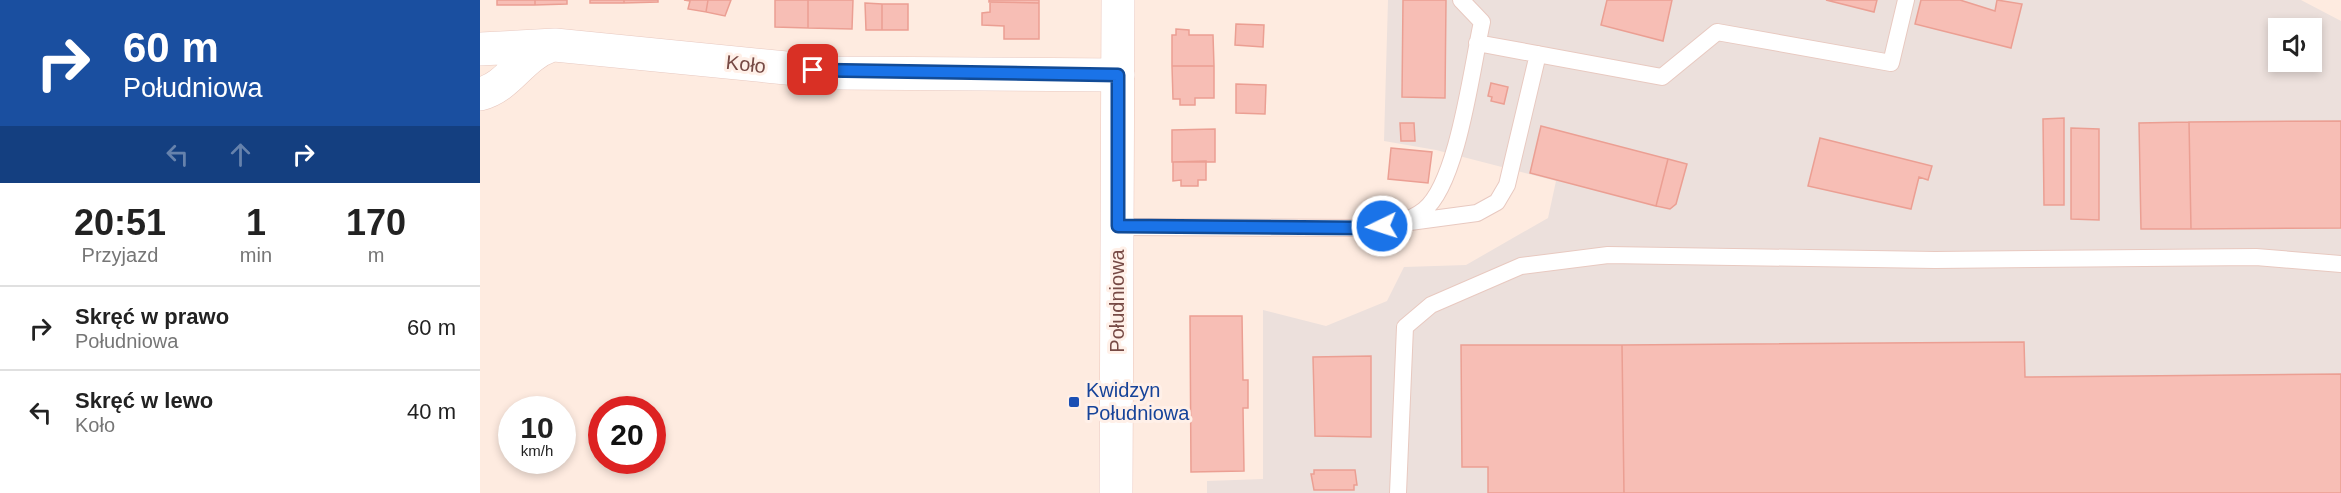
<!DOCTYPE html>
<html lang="pl">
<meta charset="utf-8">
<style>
:root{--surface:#fff;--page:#f2f2f2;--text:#222;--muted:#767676;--line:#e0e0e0}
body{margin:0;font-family:Helvetica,sans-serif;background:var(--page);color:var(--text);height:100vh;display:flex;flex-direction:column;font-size:22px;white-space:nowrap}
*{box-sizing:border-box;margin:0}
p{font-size:20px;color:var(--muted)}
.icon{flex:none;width:33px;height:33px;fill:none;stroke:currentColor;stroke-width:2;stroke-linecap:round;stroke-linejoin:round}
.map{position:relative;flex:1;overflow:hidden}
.drawer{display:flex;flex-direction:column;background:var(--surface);width:480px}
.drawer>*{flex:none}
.hud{background:#1a4fa0;color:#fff;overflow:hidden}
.tools{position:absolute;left:1788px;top:18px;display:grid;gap:12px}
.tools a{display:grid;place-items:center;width:54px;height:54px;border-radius:0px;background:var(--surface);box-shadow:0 3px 9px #0003;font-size:30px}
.speed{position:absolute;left:18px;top:396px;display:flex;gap:12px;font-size:30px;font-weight:700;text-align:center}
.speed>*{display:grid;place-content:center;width:78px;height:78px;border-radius:50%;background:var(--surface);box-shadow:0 3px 9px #0003;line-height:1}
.speed small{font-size:15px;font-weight:400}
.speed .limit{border:9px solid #d22;background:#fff;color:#111}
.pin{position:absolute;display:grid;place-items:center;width:51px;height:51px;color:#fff;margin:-26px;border-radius:12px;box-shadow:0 3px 9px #0006}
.me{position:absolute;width:66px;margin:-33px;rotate:266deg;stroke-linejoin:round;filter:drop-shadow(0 0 4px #0008)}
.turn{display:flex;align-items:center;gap:21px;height:126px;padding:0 24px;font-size:27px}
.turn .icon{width:78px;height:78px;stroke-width:2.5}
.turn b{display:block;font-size:42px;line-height:51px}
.lanes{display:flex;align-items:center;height:57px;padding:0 24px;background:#0003;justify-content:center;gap:30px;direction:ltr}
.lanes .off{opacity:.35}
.eta{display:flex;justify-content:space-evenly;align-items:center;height:102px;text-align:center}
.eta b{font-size:36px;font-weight:600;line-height:42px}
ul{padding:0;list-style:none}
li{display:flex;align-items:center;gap:18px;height:84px;padding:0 24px;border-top:2px solid var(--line)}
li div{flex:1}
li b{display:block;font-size:22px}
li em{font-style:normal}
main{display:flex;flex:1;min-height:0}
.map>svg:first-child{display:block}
.industrial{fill:#ece0dc;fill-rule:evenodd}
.building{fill:#f7beb5;stroke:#eb9f93;stroke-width:1.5}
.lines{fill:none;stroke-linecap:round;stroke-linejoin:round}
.lane-casing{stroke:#e8c9c0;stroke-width:18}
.street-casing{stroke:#e8c9c0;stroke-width:34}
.secondary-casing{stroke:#ebc5ba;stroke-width:34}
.lane{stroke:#fff;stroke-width:16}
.street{stroke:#fff;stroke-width:33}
.secondary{stroke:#fff;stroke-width:33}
.route-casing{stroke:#114b97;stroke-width:15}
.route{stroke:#1a73e8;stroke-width:10}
.transit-dot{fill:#1a4fb4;stroke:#fff0e8;stroke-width:2}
.labels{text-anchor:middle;stroke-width:6;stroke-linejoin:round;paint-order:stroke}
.street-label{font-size:20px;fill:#774a45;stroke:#fff0e8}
.transit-label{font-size:20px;fill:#164399;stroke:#fff0e8;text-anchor:start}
</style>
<main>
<section class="drawer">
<div class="hud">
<div class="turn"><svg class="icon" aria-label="right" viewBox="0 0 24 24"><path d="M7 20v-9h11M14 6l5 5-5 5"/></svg><div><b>60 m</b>Południowa</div></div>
<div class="lanes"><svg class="icon off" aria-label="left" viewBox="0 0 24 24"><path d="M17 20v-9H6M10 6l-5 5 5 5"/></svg><svg class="icon off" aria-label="ahead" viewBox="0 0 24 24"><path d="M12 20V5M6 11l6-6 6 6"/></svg><svg class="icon" aria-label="right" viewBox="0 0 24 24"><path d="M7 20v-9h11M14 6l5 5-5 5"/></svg></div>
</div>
<div class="eta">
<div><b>20:51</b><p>Przyjazd</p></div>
<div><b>1</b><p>min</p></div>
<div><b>170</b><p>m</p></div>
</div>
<ul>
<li><svg class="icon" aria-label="right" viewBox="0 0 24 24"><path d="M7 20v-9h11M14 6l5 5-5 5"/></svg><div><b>Skręć w prawo</b><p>Południowa</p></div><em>60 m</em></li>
<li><svg class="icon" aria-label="left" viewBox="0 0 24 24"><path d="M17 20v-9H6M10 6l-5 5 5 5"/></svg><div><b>Skręć w lewo</b><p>Koło</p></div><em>40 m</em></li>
</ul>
</section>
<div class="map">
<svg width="1861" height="493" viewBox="0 0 1861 493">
<rect width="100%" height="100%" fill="#feebe0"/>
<path class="industrial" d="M908,0H1821L1861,21V493H727V481L783,479V310L846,326L907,301L924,267L986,265L1068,218L1076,181L956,150L904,141ZM1798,28H1832V62H1798Z"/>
<path class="building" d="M17,0H55V5H17Z
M55,0H87V4L55,5Z
M110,0H144V3H110Z
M144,0H178V2L144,3Z
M204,0H228L226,12L208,9L210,1Z
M228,0H251L245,16L226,12Z
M295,0H328V28L295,27Z
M328,0H373L372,29L328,28Z
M509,0H559V3L509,2Z
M923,0H966L965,98L922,97Z
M1127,0H1192L1183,41L1121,25Z
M1346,0H1397L1394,12Z
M1441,0H1480L1515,11L1517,0L1542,4L1531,48L1435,24Z
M510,2L559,3V39H524V26L502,25V13L510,12Z
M385,3L402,4V30H386Z
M402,4H428V30H402Z
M756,24L784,25L783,47L755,45Z
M696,29L709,30V35H733L734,66H692V35H696Z
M692,66H734V98H715V105H700V99H693Z
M1011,83L1028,87L1024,104L1011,101L1012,97L1008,96Z
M756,84L786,85L785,114L756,113Z
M1584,118V205H1564L1563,119Z
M1861,121V228L1711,229L1709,122Z
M1709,122L1711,229H1661L1659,123Z
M920,123H934L935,141H921Z
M1061,126L1188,159L1176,206L1050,173Z
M1591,128L1619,129V220L1591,219Z
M735,129V162H692V130Z
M1340,138L1452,166L1448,180L1439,177L1431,209L1328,186Z
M911,148L952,152L948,183L908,179Z
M1188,159L1207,164L1196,204L1190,209L1176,206Z
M726,161V180H718V186H701V180L693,181V162Z
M710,316H762L763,380H768V408H763L764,471L711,472Z
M1544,342L1545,377L1861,374V493H1144L1142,345Z
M981,345H1142L1144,493H1008V467H982Z
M891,356V437L835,436L833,357Z
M834,470H875L877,485H874V490H834L831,474H834Z"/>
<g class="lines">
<g class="lane-casing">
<path id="lane" d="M997,43L1182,77L1237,32L1411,63L1426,0
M930,222L997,213L1017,202L1027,185L1058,54
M638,227L884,228C906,225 926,224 944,210C978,183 992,66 1002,22L981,0
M918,493L925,327L951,305L1041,266L1128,255L1455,260L1776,257L1861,264"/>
</g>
<g class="street-casing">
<path id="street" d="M0,49L75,45L357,73L638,75
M0,94C29,87 41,56 70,46"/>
</g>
<g class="secondary-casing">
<path id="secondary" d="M636,493L638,0"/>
</g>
<use href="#lane" class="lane"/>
<use href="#street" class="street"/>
<use href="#secondary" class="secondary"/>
</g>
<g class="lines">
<g class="route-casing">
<path id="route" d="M333,70L638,75V226L884,228L902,226"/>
</g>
<use href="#route" class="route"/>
</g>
<rect class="transit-dot" x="588" y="396" width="12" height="12" rx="3"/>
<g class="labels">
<g class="street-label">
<text transform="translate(266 64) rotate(6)" y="7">Koło</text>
<text transform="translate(637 301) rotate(-90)" y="7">Południowa</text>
</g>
<g class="transit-label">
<text x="606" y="397">Kwidzyn<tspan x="606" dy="23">Południowa</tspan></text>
</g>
</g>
</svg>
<div class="tools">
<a><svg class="icon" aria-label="sound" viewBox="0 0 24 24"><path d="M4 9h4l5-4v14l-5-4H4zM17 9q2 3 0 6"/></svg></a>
</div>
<div class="speed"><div>10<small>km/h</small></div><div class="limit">20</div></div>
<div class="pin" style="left:333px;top:70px;background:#d93025"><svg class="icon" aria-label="arrive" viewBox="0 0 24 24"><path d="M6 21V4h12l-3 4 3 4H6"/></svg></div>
<svg class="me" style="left:902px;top:226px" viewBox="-20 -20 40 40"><circle r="17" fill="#1a73e8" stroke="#fff" stroke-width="3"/><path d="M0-11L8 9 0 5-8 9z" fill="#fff"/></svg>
</div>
</main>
